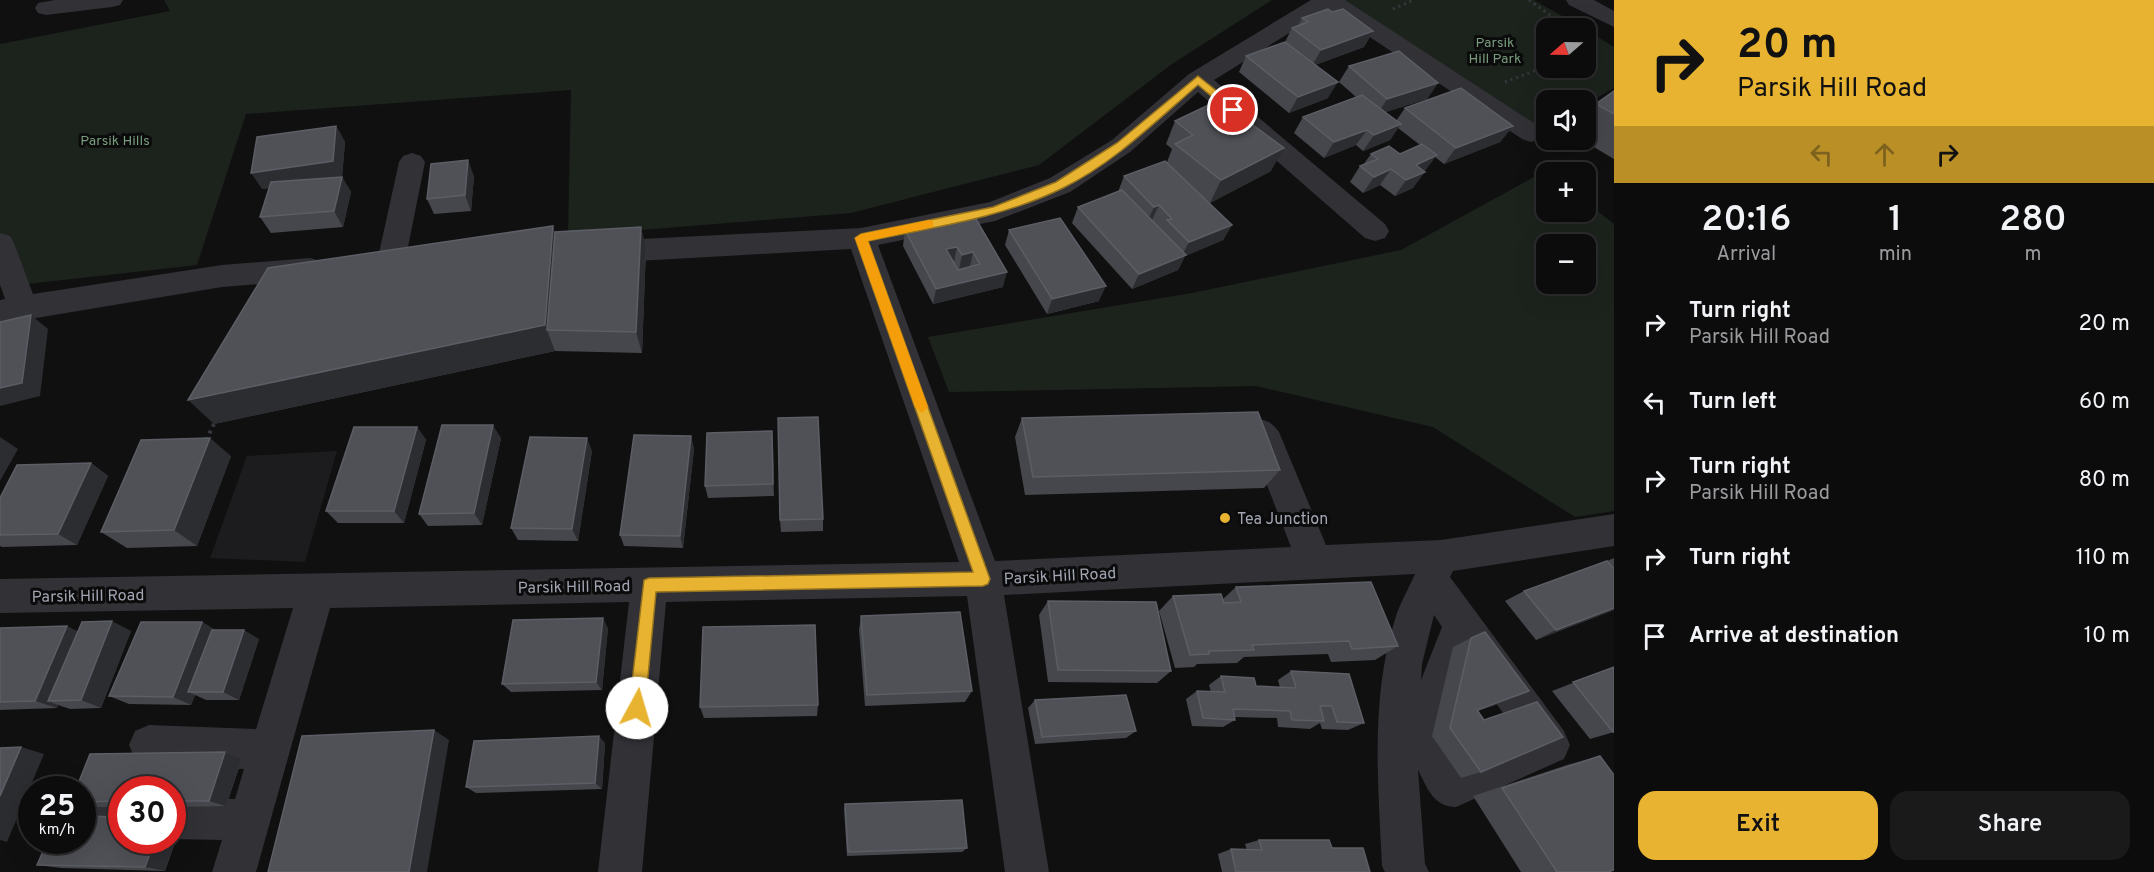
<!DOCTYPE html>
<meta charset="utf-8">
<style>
:root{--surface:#0c0c0d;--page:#1a1a1b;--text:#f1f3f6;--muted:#9a9b9d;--line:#2c2c2e;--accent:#e8b330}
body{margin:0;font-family:Overpass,sans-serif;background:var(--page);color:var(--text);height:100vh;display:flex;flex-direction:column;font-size:22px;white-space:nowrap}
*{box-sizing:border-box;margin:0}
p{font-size:20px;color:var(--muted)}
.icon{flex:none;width:33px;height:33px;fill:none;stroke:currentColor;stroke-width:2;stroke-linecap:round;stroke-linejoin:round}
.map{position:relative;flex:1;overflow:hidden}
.details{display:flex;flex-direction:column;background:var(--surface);width:540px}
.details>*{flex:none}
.banner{background:#e8b330;color:#111;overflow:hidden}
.needle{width:39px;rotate:250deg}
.buttons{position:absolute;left:1536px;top:18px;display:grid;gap:12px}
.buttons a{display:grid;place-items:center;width:60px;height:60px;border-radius:12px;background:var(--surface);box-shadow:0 6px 24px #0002,0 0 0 2px var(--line);font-size:30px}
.speed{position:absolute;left:18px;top:776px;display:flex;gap:12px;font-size:30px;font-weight:700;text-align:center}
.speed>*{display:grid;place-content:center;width:78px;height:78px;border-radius:50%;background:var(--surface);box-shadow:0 6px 24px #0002,0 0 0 2px var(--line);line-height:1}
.speed small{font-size:15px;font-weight:400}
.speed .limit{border:9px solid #d22;background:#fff;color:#111}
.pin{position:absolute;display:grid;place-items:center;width:51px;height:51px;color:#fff;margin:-26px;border:3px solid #fff;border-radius:50%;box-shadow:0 2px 6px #0007}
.me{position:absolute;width:66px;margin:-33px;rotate:6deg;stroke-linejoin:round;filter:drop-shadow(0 0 4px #0008)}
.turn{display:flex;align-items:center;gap:21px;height:126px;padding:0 24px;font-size:27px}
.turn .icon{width:78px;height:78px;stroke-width:2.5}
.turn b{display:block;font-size:42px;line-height:51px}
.lanes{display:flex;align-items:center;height:57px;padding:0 24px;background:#0003;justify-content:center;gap:30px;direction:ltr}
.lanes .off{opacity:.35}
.eta{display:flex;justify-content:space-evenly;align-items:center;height:102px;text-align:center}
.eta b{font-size:36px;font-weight:600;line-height:42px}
.cta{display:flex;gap:12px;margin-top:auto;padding:12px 24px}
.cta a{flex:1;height:69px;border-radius:18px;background:var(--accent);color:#111;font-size:24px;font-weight:600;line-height:69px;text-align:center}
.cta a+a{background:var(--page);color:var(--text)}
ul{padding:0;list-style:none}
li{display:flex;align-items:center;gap:18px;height:78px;padding:0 24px}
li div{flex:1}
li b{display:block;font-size:22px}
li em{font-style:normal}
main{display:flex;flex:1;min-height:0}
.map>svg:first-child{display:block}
.built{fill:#1c1c1e}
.green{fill:#1c231d;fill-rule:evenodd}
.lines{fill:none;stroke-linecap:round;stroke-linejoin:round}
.path-far1{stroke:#37383d;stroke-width:3;stroke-dasharray:2 4;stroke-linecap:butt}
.path{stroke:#37383d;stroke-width:4;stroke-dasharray:3 4.5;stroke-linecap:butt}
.minor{fill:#313136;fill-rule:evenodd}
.wall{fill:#46474c}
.shaded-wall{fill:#2c2d30}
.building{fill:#505157;stroke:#5c5e65;stroke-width:1.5;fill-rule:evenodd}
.route{fill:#e8b330;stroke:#97741f;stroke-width:1.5}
.slow{fill:#f59e0b}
.poi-dot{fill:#e8b330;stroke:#0b0b0c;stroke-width:2}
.labels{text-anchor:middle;stroke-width:6;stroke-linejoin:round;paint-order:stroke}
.far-park-label{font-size:14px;fill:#799c7d;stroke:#0b0b0c}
.poi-label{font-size:16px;fill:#a1a5b1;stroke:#0b0b0c;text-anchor:start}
.street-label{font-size:16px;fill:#a1a5b1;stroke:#0b0b0c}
</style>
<main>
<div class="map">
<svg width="1614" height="872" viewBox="0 0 1614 872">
<rect width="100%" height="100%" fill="#101011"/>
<path class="built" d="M337,451L305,562L210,558L247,456Z"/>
<path class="green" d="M164,0H1272L1172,64L1039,165L851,213L568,236L571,90L246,114L197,265L0,287V44L170,11Z
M1330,0H1534L1583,28H1546V68H1586V30L1614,47V88L1586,104V100H1546V125L1531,133Z
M1545,171L1546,212H1586V202L1614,224V511L1575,517L1433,427L1256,386L949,392L928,337L1192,293L1401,250ZM1586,244V284H1546V244Z"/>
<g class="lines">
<path class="path-far1" d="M1529,0L1554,18L1558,28
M1393,9L1414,0
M1505,82L1542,68L1546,63"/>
<path class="path" d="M206,440L214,424"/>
<path class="minor" d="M55,0H123L120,5L112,7L46,15L38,13L35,8L38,3Z
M1311,0H1345L1540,127L1544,133L1540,139L1531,142L1522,139L1328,9L1214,80L1385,224L1389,231L1385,238L1375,241L1365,238L1198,92L1130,152L1070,192L995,221L878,245L995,561L1291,547L1253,449L1244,432L1248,422C1263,417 1270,420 1279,432L1326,545L1441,540L1614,514V546L1453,571L1450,577L1564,731L1570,745L1564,759L1456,807C1433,807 1427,787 1418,770L1425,864L1429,872H1385L1382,866C1378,783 1370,696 1396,616C1401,601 1409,588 1415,574L1004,595L1049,872H1005L967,596L666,602L642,872H598L629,602L330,608L256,872H212L222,840L172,839V797L235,799L244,769L149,765L135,759L129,745L135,731L149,725L256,729L293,608L0,613V579L959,562L851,249L601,263L591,259L587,252L591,245L601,241L861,228L990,202L1050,178L1112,140L1189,74ZM1434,615L1442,627L1421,680L1422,664ZM1467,662L1520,737L1459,764L1445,738L1443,728Z
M1566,0H1594L1614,11V27L1569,5Z
M412,153L421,156L425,162L405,262L401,270L391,273L381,270L377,262L399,162L403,156Z
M0,233L10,236L14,243L33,294L222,265L310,258L320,261L325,269L320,277L310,280L222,287L0,324V300L5,299L0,284Z
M95,794L122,795V837L95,836L82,831V799Z"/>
</g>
<path class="wall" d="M1302,18L1373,31L1364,47L1315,65L1328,98L1289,113L1239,72L1246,56L1285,42L1292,28L1298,26Z
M1349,66L1438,83L1427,99L1385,112L1396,121L1405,108L1513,126L1500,142L1444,164L1435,157L1424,171L1413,188L1395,196L1380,185L1363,193L1350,182L1360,166L1363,165L1371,154H1400L1420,145L1398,128L1390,140L1363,151L1356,145L1324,158L1294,133L1303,117L1356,97L1339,82Z
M1614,91V159L1582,140H1586V116L1596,104Z
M1175,121L1271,171L1210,203L1204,198L1232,225L1223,240L1185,256L1178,270L1132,289L1072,223L1078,207L1118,192L1124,176L1167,162L1172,149L1166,144Z
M336,126L345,142L342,177L351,192L343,227L271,233L260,217L269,188L262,189Z
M474,176L471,211L434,214L427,199Z
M973,214L1003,287L933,304L903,246L905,230Z
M1009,230L1099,301L1047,314L1005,245Z
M555,232L646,249L642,353L555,351L214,424Z
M1022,418L1280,470L1264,488L1025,495L1015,437Z
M417,427L426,440L404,523H338L326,511Z
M691,436L694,449L683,548L624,546L620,535Z
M501,438L482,525L428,526L419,514Z
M773,444L774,496L708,498L705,486Z
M592,451L578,541L518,540L511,528Z
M231,456L197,546L127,548L101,532Z
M91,463L108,476L77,545L2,547L0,546V498Z
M823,519V531L781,532L780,520Z
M1614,558V610L1536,640L1505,601L1524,591L1607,561Z
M1236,587L1398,646L1375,660L1331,662L1328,654L1244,657L1237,663L1197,664L1194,667L1175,668L1159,611L1173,596L1223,599Z
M1048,601L1171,671L1157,683L1048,682L1039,615Z
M861,616L972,691L965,702L865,706L859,630Z
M202,622L215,630L259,639L239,700H206L195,695L191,705L129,704L109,696Z
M0,628L78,631H131L101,708L70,709L58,705L57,708L0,710Z
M608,628L602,690L511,692L502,684Z
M1471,638L1509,700L1478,711L1484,720L1481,772L1461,778L1432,736L1453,647Z
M1614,667V732L1590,739L1552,691Z
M1291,671L1364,723L1348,730L1322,729L1320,723L1310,729L1278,727L1277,718L1234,717L1235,720L1223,727L1192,726L1186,699L1197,691L1211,692L1209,685L1221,676L1256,686L1280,688L1278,680Z
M1035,700L1136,731L1126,738L1035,744L1028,708Z
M818,705L817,716L704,718L700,707Z
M605,743L602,789L476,793L466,787Z
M225,752L242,759L226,806L172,807V789H122V807H93L82,805V789Z
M1600,756L1608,872H1521L1473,796L1567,765Z
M845,804L967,848L962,852L847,856L844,809Z
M182,823L165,871L61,868L37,865Z
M1259,840L1332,848L1370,872H1222L1218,854L1231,849L1247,850L1245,844Z"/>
<path class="shaded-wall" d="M1373,31L1364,47L1312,66L1321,50Z
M1338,82L1328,98L1289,113L1298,97Z
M1438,83L1427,99L1377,115L1387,99Z
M1401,124L1390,140L1363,151L1374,135Z
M336,126L345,142L342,177L351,192L343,227L334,211L342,177L262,189L251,173Z
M1513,126L1500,142L1444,164L1456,148Z
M1367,130L1356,145L1324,158L1334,142Z
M1284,148L1271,171L1210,203L1221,180Z
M1437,155L1425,171L1406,180L1416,165Z
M468,160L474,176L471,211L465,195Z
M1391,169L1380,185L1363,193L1374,177Z
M1425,172L1413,188L1395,196L1406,180Z
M1159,205L1152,220L1147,222L1154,207Z
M1232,225L1223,240L1185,256L1178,270L1132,289L1139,274L1181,257L1189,242Z
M553,226L562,254L547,330L555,351L214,424L188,400Z
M641,227L646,249L642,353L636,332Z
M957,247L954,262L946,249Z
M973,252L970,267L959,270L962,255Z
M1007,272L1003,287L933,304L936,289Z
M1106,286L1099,301L1047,314L1052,299Z
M31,315L48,329L40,396L0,406V388Z
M493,425L501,438L482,525L474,513Z
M417,427L426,440L404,523L394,511Z
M772,431L773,444L774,496L773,484Z
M691,436L694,449L683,548L680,536Z
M0,437L18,449L0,481Z
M210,438L231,456L197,546L174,530Z
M587,438L592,451L578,541L572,529Z
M91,463L108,476L77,545L58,534Z
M1614,608V610L1536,640L1556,630Z
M603,618L608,628L602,690L596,682Z
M112,621L131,631L101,708L81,700Z
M202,622L218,632L188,692L195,695L191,705L173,697Z
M67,626L87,636L48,701L58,705L57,708L35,701Z
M244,630L259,639L239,700L223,692Z
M1529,691L1509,700L1458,718L1477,710Z
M434,730L449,740L427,872H409Z
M599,736L605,743L602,789L595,783Z
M21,747L44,754L7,842L0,840V796Z
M225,752L242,759L226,806L209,801Z
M172,820L182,823L165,871L145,867L155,840H172Z"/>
<path class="building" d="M1328,9L1332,12L1343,9L1373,31L1321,50L1292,28L1308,22L1302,18Z
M1285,42L1338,82L1298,97L1246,56Z
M1399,51L1438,83L1387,99L1349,66Z
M1461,88L1513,126L1456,148L1405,108Z
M1614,91V114L1596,104Z
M1362,95L1401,124L1374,135L1367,130L1334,142L1303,117Z
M1213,103L1219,108L1226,105L1284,148L1221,180L1175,144L1193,135L1175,121Z
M336,126L333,161L251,173L257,137Z
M1422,144L1437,155L1416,165L1425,172L1406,180L1391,169L1374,177L1360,166L1378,159L1371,154L1389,146L1400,154Z
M468,160L465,195L427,199L431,164Z
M1165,161L1232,225L1189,242L1167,220L1172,219L1159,205L1154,207L1124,176Z
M342,177L334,211L260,217L271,182Z
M1122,190L1186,255L1139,274L1078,207Z
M973,214L1007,272L936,289L905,230ZM957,247L962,255L973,252L980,264L958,270L946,249Z
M1060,218L1106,286L1052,299L1009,230Z
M553,226L545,325L188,400L268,268Z
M641,227L636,332L547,330L555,232Z
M31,315L22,383L0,388V322Z
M1258,412L1280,470L1033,477L1022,418Z
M818,417L823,519L780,520L778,418Z
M442,425H493L474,513L419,514Z
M354,427H417L394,511H326Z
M772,431L773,484L705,486L707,433Z
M634,435L691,436L680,536L620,535Z
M530,437L587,438L572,529L511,528Z
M210,438L174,530L101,532L141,440Z
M91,463L58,534L0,535V498L17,465Z
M1607,561L1614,569V608L1556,630L1524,591Z
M1371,582L1398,646L1352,649L1349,641L1252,645L1254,650L1209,651V654L1190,655L1173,596L1221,594L1224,603L1241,602L1236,587Z
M1048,601L1156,602L1171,671L1058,670Z
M960,612L972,691L867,695L861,616Z
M603,618L596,682L502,684L513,620Z
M112,621L81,700L48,701L82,622Z
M141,622H202L173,697L109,696Z
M815,625L818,705L700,707L703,627Z
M67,626L35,701L0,702V628Z
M212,630H244L223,692H188Z
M1485,632L1529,691L1477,710L1484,720L1537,702L1563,737L1481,772L1450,728L1471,638Z
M1614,667V732H1613L1573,682Z
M1291,671L1349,674L1364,723L1337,722L1332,706H1320L1324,721L1292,720L1290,711L1233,709L1235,720L1203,718L1197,691L1225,692L1221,676L1254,678L1256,686L1296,688Z
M1126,695L1136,731L1042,737L1035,700Z
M434,730L409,872H268L302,736Z
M599,736L595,783L466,787L474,741Z
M21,747L0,796V748Z
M225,752L209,801H172V789H122V801L82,802V789H76L90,754Z
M1600,756L1614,775V870L1608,872H1557L1502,788Z
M962,800L967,848L848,852L845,804Z
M82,816L122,817V840H155L145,867L37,865L48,840H82Z
M1259,840H1329L1332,848H1363L1370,872H1236L1231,849L1262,850Z"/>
<path class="route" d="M1198,76L1237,107V112H1230L1198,85C1156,121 1114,163 1063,188C1002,218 934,227 868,241L990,579L988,584L983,586L656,592L645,708L643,714L637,717L631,714L629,708L644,580L649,578L973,572L855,238L861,234L993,207L1056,182L1117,143Z"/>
<path class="slow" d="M929,220L933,221V227L868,241L928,407L922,413L915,407L855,238L861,234Z"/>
<circle class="poi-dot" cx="1225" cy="518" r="6"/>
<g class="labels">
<g class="far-park-label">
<text x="1495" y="47">Parsik<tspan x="1495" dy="16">Hill Park</tspan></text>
<text x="115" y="145">Parsik Hills</text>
</g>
<g class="poi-label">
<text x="1237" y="524">Tea Junction</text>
</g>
<g class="street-label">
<text transform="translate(1060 575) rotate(-3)" y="6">Parsik Hill Road</text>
<text transform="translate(574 586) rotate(-1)" y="6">Parsik Hill Road</text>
<text transform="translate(88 595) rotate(-1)" y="6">Parsik Hill Road</text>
</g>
</g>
</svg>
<div class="buttons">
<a><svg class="needle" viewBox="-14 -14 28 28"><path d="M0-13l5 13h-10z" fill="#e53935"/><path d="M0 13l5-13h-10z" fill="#9a9b9d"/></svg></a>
<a><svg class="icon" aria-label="sound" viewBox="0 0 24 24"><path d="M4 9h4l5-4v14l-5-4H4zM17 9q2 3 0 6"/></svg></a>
<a>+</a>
<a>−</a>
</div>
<div class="speed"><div>25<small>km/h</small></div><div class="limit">30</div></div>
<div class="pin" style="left:1233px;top:110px;background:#d93025"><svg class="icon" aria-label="arrive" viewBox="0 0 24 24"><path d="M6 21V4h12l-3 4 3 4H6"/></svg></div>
<svg class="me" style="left:637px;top:708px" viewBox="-20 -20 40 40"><circle r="19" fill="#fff"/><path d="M0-13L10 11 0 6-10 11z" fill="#e8b330"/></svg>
</div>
<section class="details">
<div class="banner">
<div class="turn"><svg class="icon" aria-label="right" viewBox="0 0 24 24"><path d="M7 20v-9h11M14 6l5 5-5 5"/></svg><div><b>20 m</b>Parsik Hill Road</div></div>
<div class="lanes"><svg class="icon off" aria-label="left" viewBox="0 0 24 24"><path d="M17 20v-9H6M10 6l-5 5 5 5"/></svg><svg class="icon off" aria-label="ahead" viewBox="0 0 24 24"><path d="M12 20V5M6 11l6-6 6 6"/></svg><svg class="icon" aria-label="right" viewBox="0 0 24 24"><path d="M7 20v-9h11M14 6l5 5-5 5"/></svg></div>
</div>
<div class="eta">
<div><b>20:16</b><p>Arrival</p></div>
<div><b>1</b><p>min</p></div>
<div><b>280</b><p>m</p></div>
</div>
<ul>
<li><svg class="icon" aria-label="right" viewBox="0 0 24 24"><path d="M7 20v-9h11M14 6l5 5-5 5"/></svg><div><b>Turn right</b><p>Parsik Hill Road</p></div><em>20 m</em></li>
<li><svg class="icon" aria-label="left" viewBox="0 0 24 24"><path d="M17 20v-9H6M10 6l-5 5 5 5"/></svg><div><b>Turn left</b></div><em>60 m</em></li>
<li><svg class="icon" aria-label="right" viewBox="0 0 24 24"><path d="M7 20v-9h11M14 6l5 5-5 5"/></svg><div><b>Turn right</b><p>Parsik Hill Road</p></div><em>80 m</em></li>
<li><svg class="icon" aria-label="right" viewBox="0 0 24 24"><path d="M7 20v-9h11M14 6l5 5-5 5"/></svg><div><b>Turn right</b></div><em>110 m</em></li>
<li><svg class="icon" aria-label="arrive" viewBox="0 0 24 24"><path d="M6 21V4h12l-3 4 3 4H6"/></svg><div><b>Arrive at destination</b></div><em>10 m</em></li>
</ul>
<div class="cta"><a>Exit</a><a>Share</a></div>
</section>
</main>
